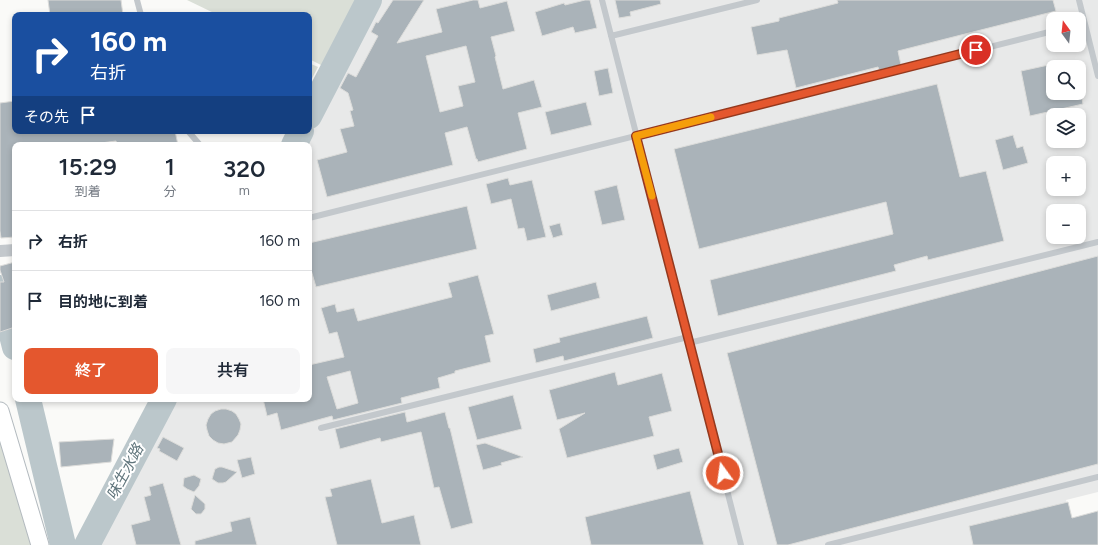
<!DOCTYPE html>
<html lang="ja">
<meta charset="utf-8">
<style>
:root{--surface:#fff;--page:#f6f6f7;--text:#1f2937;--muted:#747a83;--line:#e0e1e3;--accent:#e4572e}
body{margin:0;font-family:Figtree,"Noto Sans JP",sans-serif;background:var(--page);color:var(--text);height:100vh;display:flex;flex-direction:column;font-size:15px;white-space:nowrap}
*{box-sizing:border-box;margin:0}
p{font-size:13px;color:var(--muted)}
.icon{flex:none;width:22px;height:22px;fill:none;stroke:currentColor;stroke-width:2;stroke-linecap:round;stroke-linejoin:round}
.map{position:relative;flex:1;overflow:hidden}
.panel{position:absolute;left:12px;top:142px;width:300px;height:260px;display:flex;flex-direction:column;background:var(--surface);border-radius:8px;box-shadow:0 2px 6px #0003}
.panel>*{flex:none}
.banner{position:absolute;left:12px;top:12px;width:300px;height:122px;border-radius:8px;box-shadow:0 2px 6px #0003;background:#1a4fa0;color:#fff;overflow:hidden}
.needle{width:26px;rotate:345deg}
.fabs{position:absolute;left:1046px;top:12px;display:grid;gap:8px}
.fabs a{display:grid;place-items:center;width:40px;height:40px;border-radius:8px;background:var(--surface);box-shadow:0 2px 6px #0003;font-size:20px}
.pin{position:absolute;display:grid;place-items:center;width:34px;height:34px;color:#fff;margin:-17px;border:2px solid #fff;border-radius:50%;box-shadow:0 1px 4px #0007}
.me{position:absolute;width:44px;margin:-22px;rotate:346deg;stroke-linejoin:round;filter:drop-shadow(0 0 3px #0008)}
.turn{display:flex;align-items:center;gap:14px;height:84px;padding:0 12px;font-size:18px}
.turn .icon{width:52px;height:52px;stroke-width:2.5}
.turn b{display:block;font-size:28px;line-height:34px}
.then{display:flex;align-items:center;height:38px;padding:0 12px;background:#0003;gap:8px;font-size:15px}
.eta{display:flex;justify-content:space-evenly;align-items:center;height:68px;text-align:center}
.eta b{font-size:24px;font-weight:600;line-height:28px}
.cta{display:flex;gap:8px;margin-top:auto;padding:8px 12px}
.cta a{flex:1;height:46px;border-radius:8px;background:var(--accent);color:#fff;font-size:16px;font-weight:600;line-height:46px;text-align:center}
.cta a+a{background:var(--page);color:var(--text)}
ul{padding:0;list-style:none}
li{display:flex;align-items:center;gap:12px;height:60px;padding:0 12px;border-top:1px solid var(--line)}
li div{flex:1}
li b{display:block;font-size:15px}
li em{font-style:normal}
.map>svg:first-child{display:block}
.built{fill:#e8e9e9;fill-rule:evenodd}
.green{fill:#dadfd7}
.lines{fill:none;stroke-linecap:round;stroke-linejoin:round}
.river{stroke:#bbc7cb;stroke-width:26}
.building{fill:#aab3b9;stroke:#dcdcda;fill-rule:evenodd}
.secondary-casing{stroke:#b3babf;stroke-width:19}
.service{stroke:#c3c8cc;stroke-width:6}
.minor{stroke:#c3c8cc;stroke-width:12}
.secondary{stroke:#fff;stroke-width:17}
.route-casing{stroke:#94391e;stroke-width:10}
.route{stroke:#e4572e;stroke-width:7}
.slow{stroke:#f59e0b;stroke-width:7}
.labels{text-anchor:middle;stroke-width:4;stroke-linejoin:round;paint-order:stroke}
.water-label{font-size:15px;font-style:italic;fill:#60757c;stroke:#fff}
</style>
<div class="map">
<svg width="1098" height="545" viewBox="0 0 1098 545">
<rect width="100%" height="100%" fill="#fafaf8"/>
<path class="built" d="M380,0H1098V492L1066,500L1078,545H96L172,399H309V145H305ZM1053,19H1079V45H1053ZM1053,67H1079V93H1053ZM1053,115H1079V141H1053ZM1053,163H1079V189H1053ZM1053,211H1079V237H1053Z"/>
<path class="green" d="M187,0H362L325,67L309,59V15H218Z
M309,63L318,67L309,84Z
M0,439L32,545H0Z"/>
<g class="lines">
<path class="river" d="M309,116L369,0
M294,145L301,131
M0,288L15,347
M28,399L63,545
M87,545L164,399"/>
</g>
<path class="building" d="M48,0H121L123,15H50Z
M393,0H424L397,43L442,32L436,9L473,0H478L480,8L507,1L515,31L491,37L496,56L495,57L503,89L534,80L542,107L518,113L527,149L478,162L477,159H476L467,127L445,133L453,165L327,197L317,160L347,152L340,129L354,126L350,111L353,110L348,93L340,88L348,73L356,77L378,36L371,32L376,22L378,23ZM466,46L475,82L458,86L463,106L440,112L426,56Z
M585,0H590L597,28L575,33L573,27L542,36L535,12L564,3L565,5Z
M615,0H660L661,4L630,12L631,16L619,18Z
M837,0H1053L1056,11L898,51L901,65L879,70L878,67L796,88L787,50L757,55L751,27L779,21V18L838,3Z
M1053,64V93H1081L1083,104L1030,116L1021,71Z
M608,68L613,93L599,96L594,71Z
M937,84L960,177L986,171L1004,241L928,260L927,256L894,265L896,271L718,316L710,280L893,234L886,202L699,249L674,149Z
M15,101V131H175L178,145H117L116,141L86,145H15V237L1,238L0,231V103Z
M586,102L592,125L551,135L545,112Z
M1013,135L1017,148L1023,146L1028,163L1003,170L995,140Z
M508,178L510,185L532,180L546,237L527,241L524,228L518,229L511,199L491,204L486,184Z
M617,185L625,220L602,225L594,191Z
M467,206L477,249L316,287L309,263V243Z
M560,223L563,235L553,238L549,226Z
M1098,256V464L788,545H777L727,353Z
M15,262V327L0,332V282H4L0,270V266Z
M478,275L494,334L485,336L491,362L455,371V373L438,378L440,388L401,398L402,403L333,420L332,416L281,430L277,413L267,416L263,399H309V365L344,357L337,332L329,334L321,308L335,304L337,312L354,308L358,321L452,297L448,283ZM350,371L358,403L337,409L327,377Z
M596,282L600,298L551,311L547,295Z
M647,316L653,338L564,361L563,356L536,363L533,349L560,342L559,338Z
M615,372L618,385L662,373L672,411L649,417L654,436L567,458L559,429L585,413L557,420L549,390Z
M513,395L522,429L477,440L468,407Z
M221,409H226L232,411L236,414L239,419L241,424L240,430L238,435L232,442L224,444L218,443L213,440L209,436L207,430L206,425L208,419L211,414L215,411Z
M405,412L407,422L445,412L449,428H450L473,523L451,529L439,487L434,488L421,432L381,442L380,438L340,449L335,429Z
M163,437L184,448L177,461L159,451L160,449L157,448Z
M114,439L111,462L61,467L59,442Z
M485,443L523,457L501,463L502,465L483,470L476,445Z
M679,448L683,462L657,470L653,455Z
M251,457L255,474L242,478L237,460Z
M219,467H222L237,472L226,482L223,483H218L212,479L215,469Z
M194,475L201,479L199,486L194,492L187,489L183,486L184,478Z
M371,479L382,523L414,515L421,545H337L325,497L332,496L330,489Z
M163,483L181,545H136L131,525L150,520L144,497L151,495L149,487Z
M690,491L704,545H591L585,517Z
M195,495L205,504V509L201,514H196L191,509Z
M1068,502L1072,518L1098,511V545H973L969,526Z
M250,517L257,545H195V541L232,531L230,522Z"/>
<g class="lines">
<g class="secondary-casing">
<path id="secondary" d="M0,411L40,545"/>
</g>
<path class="service" d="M137,0L141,15
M602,0L741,545
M1079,0L1098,76
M611,36L757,0
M188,131L200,145
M309,218L1053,31
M689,343L1098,242
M321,428L688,337
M828,545L1098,477"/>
<path class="minor" d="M0,251L15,250"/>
<use href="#secondary" class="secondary"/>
</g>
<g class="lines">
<g class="route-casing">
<path id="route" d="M723,473L636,136L976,50"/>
</g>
<use href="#route" class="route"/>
<path class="slow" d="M652,196L636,136L711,117"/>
</g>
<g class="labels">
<g class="water-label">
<text transform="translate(125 472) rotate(-62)" y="5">味生水路</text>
</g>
</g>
</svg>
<div class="fabs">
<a><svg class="needle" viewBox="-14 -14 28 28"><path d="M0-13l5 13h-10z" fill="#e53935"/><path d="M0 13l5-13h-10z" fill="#747a83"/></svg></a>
<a><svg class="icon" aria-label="search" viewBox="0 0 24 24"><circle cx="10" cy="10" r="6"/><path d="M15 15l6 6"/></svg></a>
<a><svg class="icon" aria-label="layers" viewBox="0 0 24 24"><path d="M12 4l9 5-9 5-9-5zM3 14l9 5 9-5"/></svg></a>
<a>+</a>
<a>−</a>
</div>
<div class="pin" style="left:976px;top:50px;background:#d93025"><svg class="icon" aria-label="arrive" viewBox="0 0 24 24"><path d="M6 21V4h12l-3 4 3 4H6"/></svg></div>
<svg class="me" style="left:723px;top:473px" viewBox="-20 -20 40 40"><circle r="17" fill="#e4572e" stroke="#fff" stroke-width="3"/><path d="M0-11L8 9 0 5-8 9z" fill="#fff"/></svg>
<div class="banner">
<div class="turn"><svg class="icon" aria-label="right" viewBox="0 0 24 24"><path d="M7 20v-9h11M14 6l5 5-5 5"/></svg><div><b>160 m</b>右折</div></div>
<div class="then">その先<svg class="icon" aria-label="arrive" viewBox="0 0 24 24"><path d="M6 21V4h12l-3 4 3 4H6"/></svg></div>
</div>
<section class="panel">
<div class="eta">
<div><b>15:29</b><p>到着</p></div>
<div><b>1</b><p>分</p></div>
<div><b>320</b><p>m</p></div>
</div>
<ul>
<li><svg class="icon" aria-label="right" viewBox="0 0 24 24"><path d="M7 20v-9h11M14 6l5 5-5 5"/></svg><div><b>右折</b></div><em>160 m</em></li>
<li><svg class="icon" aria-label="arrive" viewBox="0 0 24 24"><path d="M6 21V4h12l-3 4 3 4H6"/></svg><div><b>目的地に到着</b></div><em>160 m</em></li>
</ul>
<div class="cta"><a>終了</a><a>共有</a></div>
</section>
</div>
